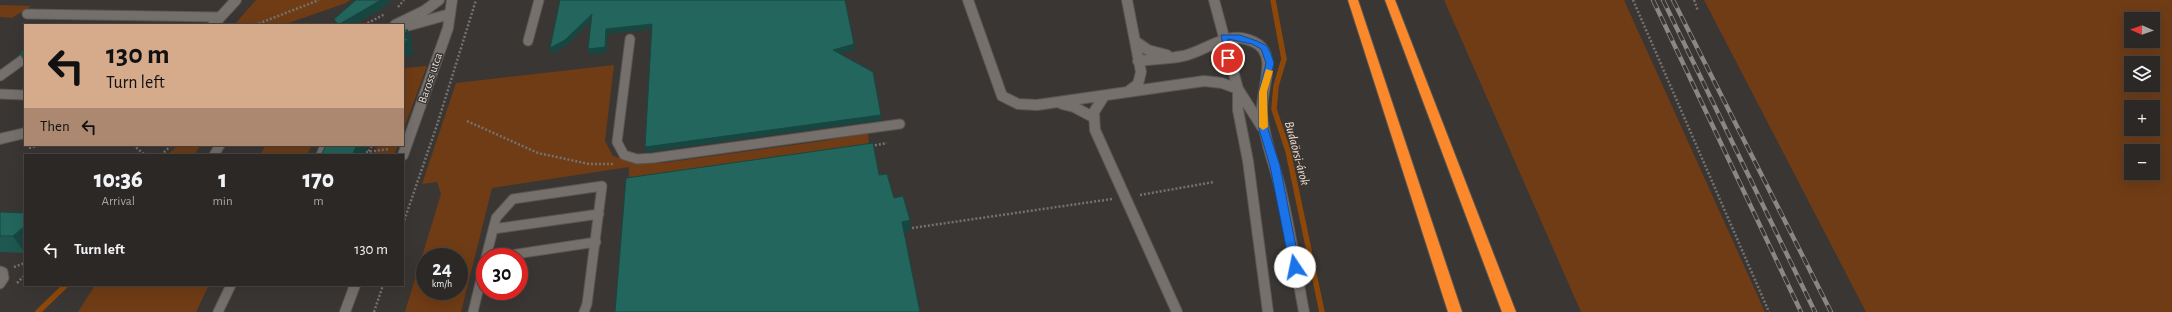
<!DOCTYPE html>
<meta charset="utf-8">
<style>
:root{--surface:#2c2826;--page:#383432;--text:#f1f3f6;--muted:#a6a6a7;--line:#484443}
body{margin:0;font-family:"Alegreya Sans",sans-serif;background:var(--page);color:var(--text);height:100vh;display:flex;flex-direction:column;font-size:15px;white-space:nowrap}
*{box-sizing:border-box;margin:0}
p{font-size:13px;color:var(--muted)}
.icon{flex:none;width:22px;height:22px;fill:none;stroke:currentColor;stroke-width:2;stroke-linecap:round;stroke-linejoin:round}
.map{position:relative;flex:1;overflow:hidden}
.drawer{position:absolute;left:24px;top:154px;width:380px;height:132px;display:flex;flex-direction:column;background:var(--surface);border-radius:0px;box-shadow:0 4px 16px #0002,0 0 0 1px var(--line)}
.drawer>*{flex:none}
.top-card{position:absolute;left:24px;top:24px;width:380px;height:122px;border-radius:0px;box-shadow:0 4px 16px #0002,0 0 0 1px var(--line);background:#d6ab8b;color:#111;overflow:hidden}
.needle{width:26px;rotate:272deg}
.tools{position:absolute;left:2124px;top:12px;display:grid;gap:8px}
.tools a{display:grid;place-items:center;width:36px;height:36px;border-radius:0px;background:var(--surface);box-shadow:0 4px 16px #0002,0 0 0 1px var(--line);font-size:20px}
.speed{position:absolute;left:416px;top:248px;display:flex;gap:8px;font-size:20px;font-weight:700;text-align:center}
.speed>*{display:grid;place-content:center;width:52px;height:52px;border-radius:50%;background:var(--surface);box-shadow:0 4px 16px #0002,0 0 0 1px var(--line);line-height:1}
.speed small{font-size:10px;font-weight:400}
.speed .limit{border:6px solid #d22;background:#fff;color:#111}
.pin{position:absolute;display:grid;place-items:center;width:34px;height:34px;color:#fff;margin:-17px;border:2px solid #fff;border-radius:50%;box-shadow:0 1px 4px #0007}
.me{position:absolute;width:44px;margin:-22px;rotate:349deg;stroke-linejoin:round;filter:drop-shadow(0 0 3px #0008)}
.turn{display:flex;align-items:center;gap:14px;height:84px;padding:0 16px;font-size:18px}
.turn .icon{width:52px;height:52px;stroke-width:2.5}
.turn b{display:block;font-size:28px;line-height:34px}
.then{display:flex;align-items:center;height:38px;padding:0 16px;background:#0003;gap:8px;font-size:15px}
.eta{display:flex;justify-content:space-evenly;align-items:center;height:68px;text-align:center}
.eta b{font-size:24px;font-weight:800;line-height:28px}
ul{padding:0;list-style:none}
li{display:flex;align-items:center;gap:12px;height:56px;padding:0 16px}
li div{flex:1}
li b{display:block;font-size:15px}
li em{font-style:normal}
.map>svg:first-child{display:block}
.green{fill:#6f3c15;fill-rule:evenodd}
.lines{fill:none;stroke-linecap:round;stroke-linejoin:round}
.stream{stroke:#8d4809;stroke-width:5.5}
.service-casing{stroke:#595552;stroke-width:11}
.minor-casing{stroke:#595552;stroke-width:12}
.tertiary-casing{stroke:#595552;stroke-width:12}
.motorway-casing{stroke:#595552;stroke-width:2}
.path{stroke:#75726f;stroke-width:2.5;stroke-dasharray:2 2;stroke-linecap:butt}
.service{stroke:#75706c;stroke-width:9}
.minor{stroke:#75706c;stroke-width:10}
.tertiary{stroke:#75706c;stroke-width:10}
.motorway{fill:#fb892b;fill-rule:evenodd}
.rail-casing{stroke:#8b8785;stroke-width:4.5}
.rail{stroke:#3a3633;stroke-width:3;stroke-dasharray:9;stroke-linecap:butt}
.wall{fill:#1e5850}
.shaded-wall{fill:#184741}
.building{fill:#23665d;stroke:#184741}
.route{fill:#1a73e8;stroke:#114b97}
.slow{fill:#f59e0b}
.labels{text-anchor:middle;stroke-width:3;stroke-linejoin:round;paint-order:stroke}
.street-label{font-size:12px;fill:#dbd8d6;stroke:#3a3633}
.water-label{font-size:13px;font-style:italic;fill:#f1dccf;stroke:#3a3633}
</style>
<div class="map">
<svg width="2172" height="312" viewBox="0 0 2172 312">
<rect width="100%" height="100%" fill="#3a3633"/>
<path class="green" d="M256,0H350L346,3L283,25H234Z
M1444,0H1624L1765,312H1581Z
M1704,0H2172V312H1866ZM2131,19H2153V41H2131ZM2131,63H2153V85H2131ZM2131,107H2153V129H2131ZM2131,151H2153V173H2131Z
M0,5L31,6L12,18L0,17Z
M614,65L605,141L613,156L631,162L662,163L823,141L868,133L870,153L629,188V167L492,188L461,312H405L441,194L437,182L422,184L456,83ZM425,257H459V291H425Z
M427,66L403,131V72L405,68Z
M178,145H201L194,155H167Z
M266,145H312L307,155H260Z
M378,145H398L394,155H374Z
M95,285H209L196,312H78Z"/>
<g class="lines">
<path class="stream" d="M1273,0L1284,59L1276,86L1274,109L1288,151L1322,312
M38,312L66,285"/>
<g class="service-casing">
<path id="service" d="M27,14L220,17
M630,39L617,142L624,155L637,159L653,158L900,124
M528,41L539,0
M0,76L25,58
M0,94L25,95
M214,155L220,145
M321,155L325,145
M493,229L599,214
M486,257L496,218L513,199L602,186L587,304L584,312
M496,257L596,242
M0,271L3,272L4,278L0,284
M218,312L231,285
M473,312L485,263"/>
</g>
<g class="minor-casing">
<path id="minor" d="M968,0L1002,96L1018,104L1037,105L1204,81L1222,83L1238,89
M1127,0L1141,72L1138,84L1130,90
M1214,0L1238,89L1262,127
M213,25L236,0
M1135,41L1148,50L1167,55
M1138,61C1153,59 1168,59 1183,56C1209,50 1227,29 1254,42C1280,54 1260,90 1262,114C1264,139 1274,163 1280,187C1290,228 1296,270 1304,312
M1238,89V110L1248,161L1268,312
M1104,96L1094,112L1095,130L1177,312
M1062,104L1074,107L1091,116
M403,155L448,28L450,14
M345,312L355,285"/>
</g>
<g class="tertiary-casing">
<path id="tertiary" d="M395,25L424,11L439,0
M403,27L450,14L452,0
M0,139L25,133"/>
</g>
<g class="motorway-casing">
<path id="motorway" d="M1348,0H1358L1462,312H1448Z
M1385,0H1395L1516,312H1502Z"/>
</g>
<path class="path" d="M1633,0L1769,312
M1694,0L1698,11
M398,7L404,0
M255,25L319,0
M364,25L385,14
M467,121L538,153L589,164H614
M133,145L145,155
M871,146L887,143
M29,148L41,145
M366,152L389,149
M161,155L172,145
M367,155L372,145
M1140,195L1214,182
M403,224L437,125L476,0
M912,228L1112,199
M14,267L25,263
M17,283L25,275
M374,312L383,285"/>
<use href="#service" class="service"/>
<use href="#minor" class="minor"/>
<use href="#tertiary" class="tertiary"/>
<use href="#motorway" class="motorway"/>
<g class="rail-casing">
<path id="rail" d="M1653,0L1801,312
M1663,0L1815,312
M1673,0L1831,312"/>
</g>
<use href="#rail" class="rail"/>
</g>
<path class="wall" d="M25,49V62L19,53Z
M0,212L25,213V253L0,252Z"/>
<path class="shaded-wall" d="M381,0H392L383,8L354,25H338Z
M592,14L593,19L567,45L552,54L550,48Z
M652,24L653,29L608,34L606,53L590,55L588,49L606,29Z
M408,30L413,43L411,45L414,53L403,58V35Z
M854,44L855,50L834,55L833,50Z
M881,115L882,120L647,152L645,147Z
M357,145H369L364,155H352Z
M910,220L911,231L903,232L902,222Z
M25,226V253L13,236Z"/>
<path class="building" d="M356,0H381L338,25L334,19Z
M560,0H845L854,44L833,50L873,72L881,115L645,147L652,24L606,29L605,47L588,49L592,14L565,40L550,48Z
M403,30H408L403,35Z
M403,37L409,40L403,42Z
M25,49V53H19Z
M873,143L879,175L887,174L894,198L903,196L910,220L902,222L920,312H615L626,178Z
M326,145H357L352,155H321Z
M0,212L25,213V226L13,236H0Z"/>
<path class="route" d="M1221,35H1240L1257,41L1267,46L1271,54L1274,63L1267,92L1268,129L1280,166L1300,267L1299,269L1295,270L1290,267L1270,166L1259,129V92L1266,63L1261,49L1252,44L1228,39L1233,58L1226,59Z"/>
<path class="slow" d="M1266,69L1273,71L1267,92L1268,127L1263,130L1259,127V92Z"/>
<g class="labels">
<g class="street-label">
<text transform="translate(430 78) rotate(-71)" y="4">Baross utca</text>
</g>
<g class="water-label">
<text transform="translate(1298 153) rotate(75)" y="5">Budaörsi-árok</text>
</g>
</g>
</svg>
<div class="tools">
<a><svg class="needle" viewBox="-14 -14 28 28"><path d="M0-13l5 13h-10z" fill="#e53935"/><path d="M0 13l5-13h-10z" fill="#a6a6a7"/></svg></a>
<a><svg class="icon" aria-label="layers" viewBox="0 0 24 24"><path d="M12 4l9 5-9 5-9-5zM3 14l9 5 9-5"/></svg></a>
<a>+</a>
<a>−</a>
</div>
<div class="speed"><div>24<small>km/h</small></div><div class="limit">30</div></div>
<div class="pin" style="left:1228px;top:58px;background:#d93025"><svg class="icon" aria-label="arrive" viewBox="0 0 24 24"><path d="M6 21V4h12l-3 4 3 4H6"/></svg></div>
<svg class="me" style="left:1295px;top:267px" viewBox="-20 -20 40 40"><circle r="19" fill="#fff"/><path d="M0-13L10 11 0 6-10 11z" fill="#1a73e8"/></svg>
<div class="top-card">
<div class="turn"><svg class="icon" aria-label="left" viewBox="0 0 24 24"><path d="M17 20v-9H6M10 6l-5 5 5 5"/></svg><div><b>130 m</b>Turn left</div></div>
<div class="then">Then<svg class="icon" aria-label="left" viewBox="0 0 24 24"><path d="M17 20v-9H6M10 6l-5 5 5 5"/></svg></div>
</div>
<section class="drawer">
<div class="eta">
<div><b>10:36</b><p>Arrival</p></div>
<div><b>1</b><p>min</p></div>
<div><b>170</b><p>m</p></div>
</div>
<ul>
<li><svg class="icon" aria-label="left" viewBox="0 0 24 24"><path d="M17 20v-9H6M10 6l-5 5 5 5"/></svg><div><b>Turn left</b></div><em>130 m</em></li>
</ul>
</section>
</div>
